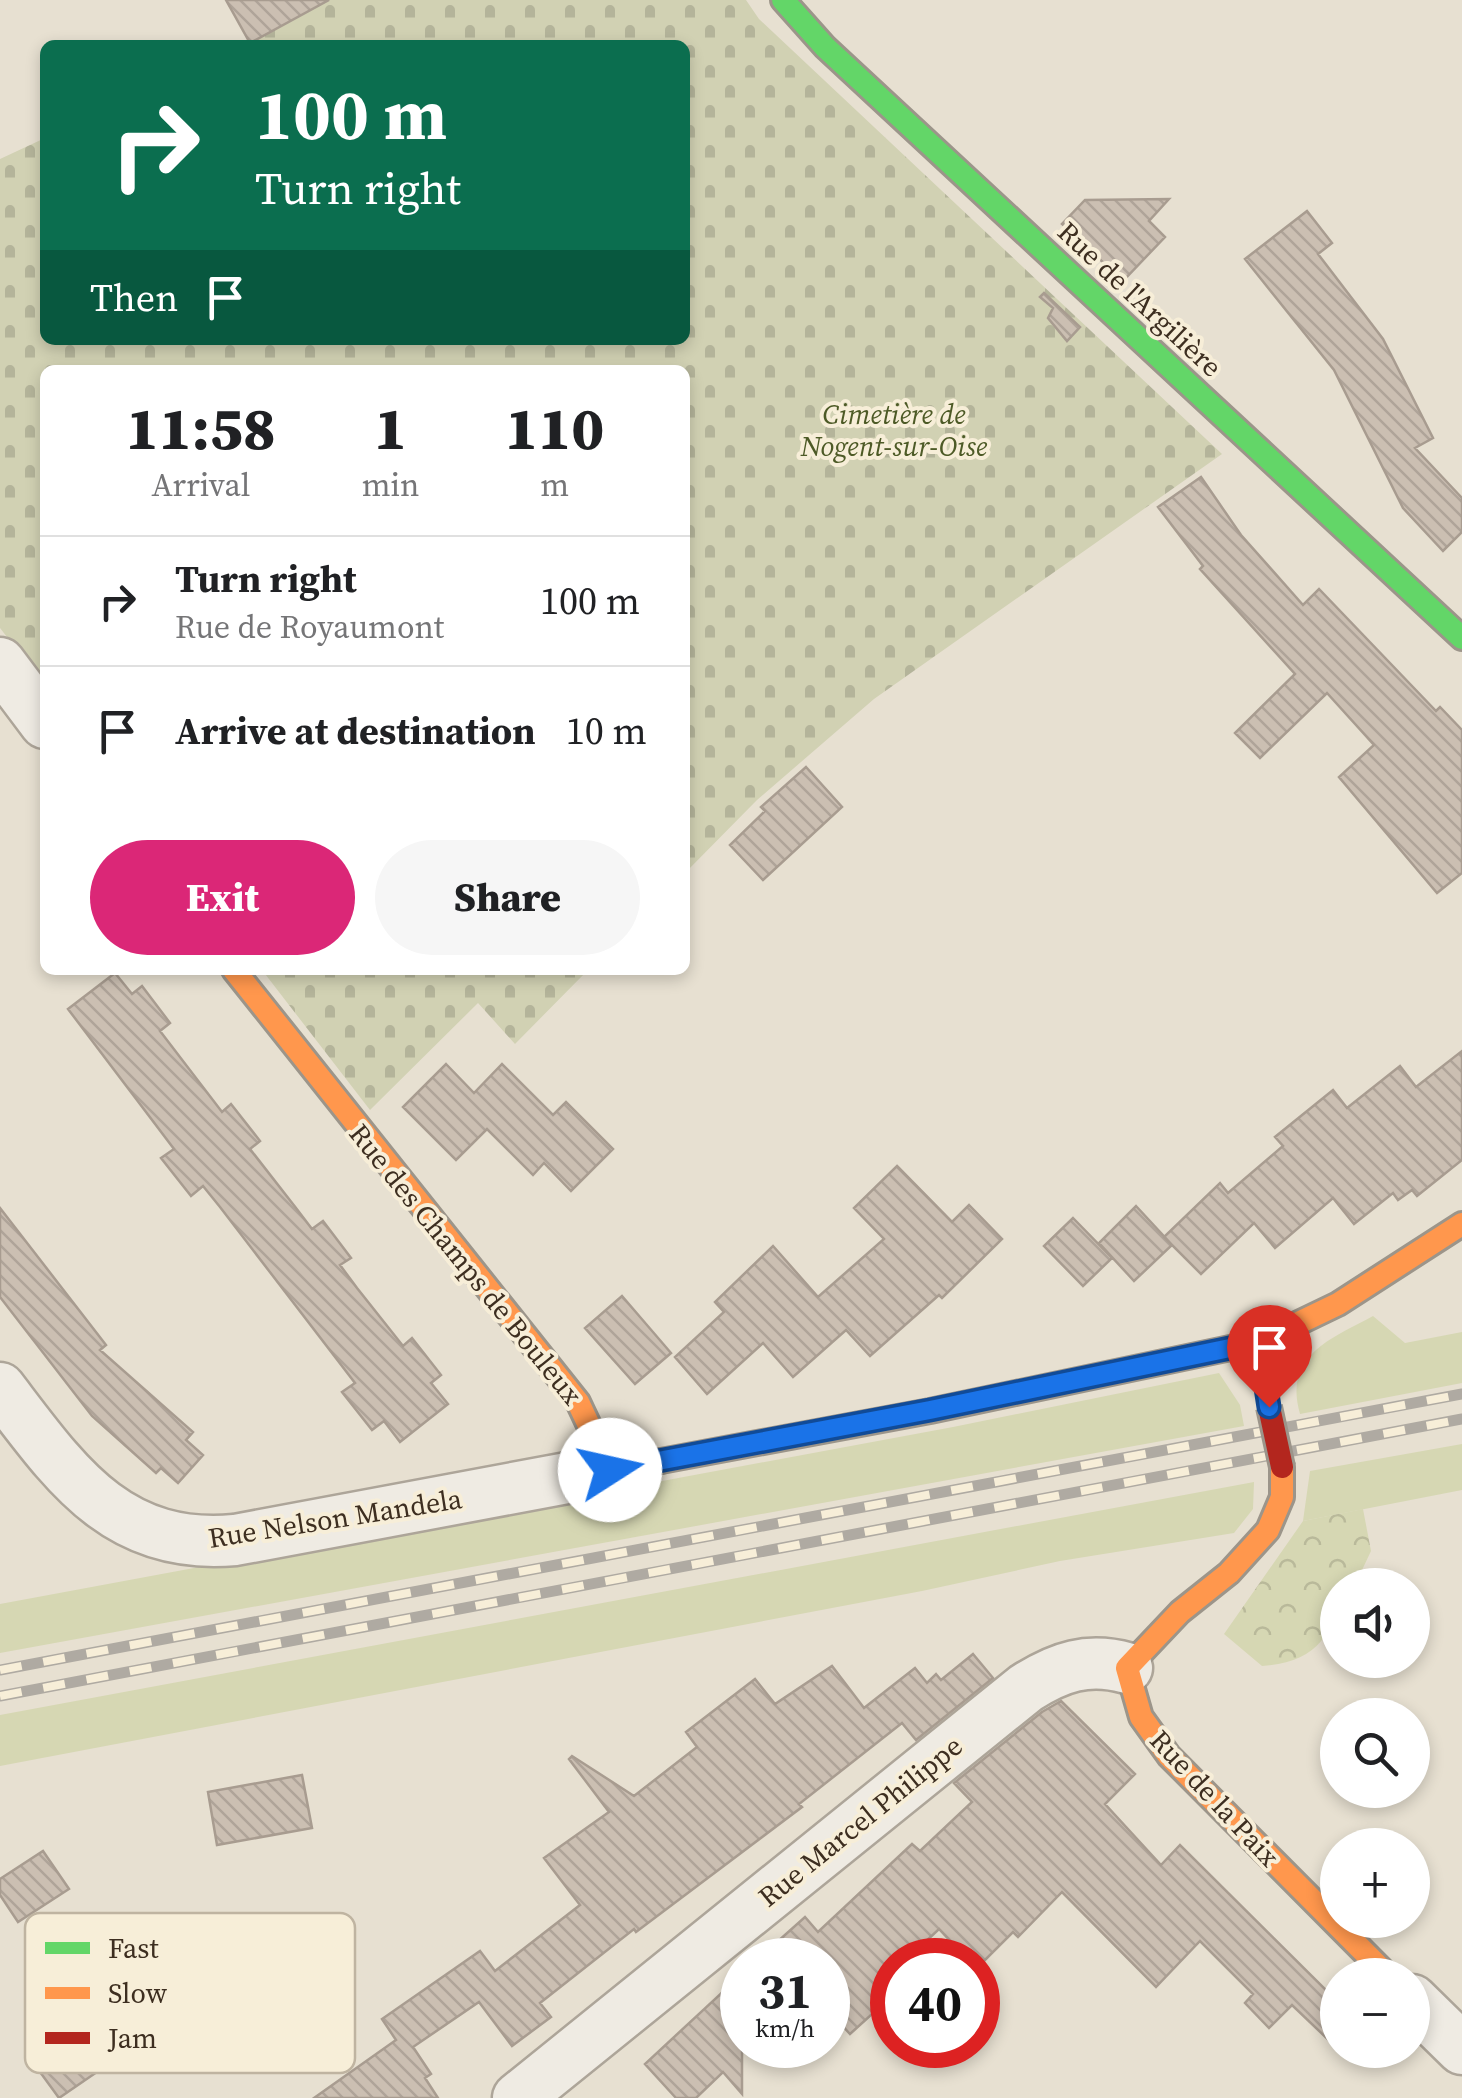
<!DOCTYPE html>
<meta charset="utf-8">
<style>
:root{--surface:#fff;--page:#f6f6f6;--text:#202124;--muted:#757577;--line:#e0e0e0;--accent:#db2777}
body{margin:0;font-family:"Source Serif 4",serif;background:var(--page);color:var(--text);height:100vh;display:flex;flex-direction:column;font-size:38px;white-space:nowrap}
*{box-sizing:border-box;margin:0}
p{font-size:32px;color:var(--muted)}
.icon{flex:none;width:55px;height:55px;fill:none;stroke:currentColor;stroke-width:2;stroke-linecap:round;stroke-linejoin:round}
.map{position:relative;flex:1;overflow:hidden}
.panel{position:absolute;left:40px;top:365px;width:650px;height:610px;display:flex;flex-direction:column;background:var(--surface);border-radius:15px;box-shadow:0 5px 15px #0003}
.panel>*{flex:none}
.banner{position:absolute;left:40px;top:40px;width:650px;height:305px;border-radius:15px;box-shadow:0 5px 15px #0003;background:#0b6e4f;color:#fff;overflow:hidden}
.buttons{position:absolute;left:1320px;top:1568px;display:grid;gap:20px}
.buttons a{display:grid;place-items:center;width:110px;height:110px;border-radius:50%;background:var(--surface);box-shadow:0 5px 15px #0003;font-size:50px}
.speed{position:absolute;left:720px;top:1938px;display:flex;gap:20px;font-size:50px;font-weight:700;text-align:center}
.speed>*{display:grid;place-content:center;width:130px;height:130px;border-radius:50%;background:var(--surface);box-shadow:0 5px 15px #0003;line-height:1}
.speed small{font-size:25px;font-weight:400}
.speed .limit{border:15px solid #d22;background:#fff;color:#111}
.pin{position:absolute;display:grid;place-items:center;width:85px;height:85px;color:#fff;margin:-102px -42px;border-radius:50% 50% 50% 0;rotate:-45deg;box-shadow:0 0 10px #0007}
.pin .icon{rotate:45deg}
.me{position:absolute;width:110px;margin:-55px;rotate:80deg;stroke-linejoin:round;filter:drop-shadow(0 0 8px #0008)}
.turn{display:flex;align-items:center;gap:35px;height:210px;padding:0 50px;font-size:45px}
.turn .icon{width:130px;height:130px;stroke-width:2.5}
.turn b{display:block;font-size:70px;line-height:85px}
.then{display:flex;align-items:center;height:95px;padding:0 50px;background:#0003;gap:20px;font-size:38px}
.eta{display:flex;justify-content:space-evenly;align-items:center;height:170px;text-align:center}
.eta b{font-size:60px;font-weight:800;line-height:70px}
.primary-button{display:flex;gap:20px;margin-top:auto;padding:20px 50px}
.primary-button a{flex:1;height:115px;border-radius:60px;background:var(--accent);color:#fff;font-size:40px;font-weight:800;line-height:115px;text-align:center}
.primary-button a+a{background:var(--page);color:var(--text)}
ul{padding:0;list-style:none}
li{display:flex;align-items:center;gap:30px;height:130px;padding:0 50px;border-top:2px solid var(--line)}
li div{flex:1}
li b{display:block;font-size:38px}
li em{font-style:normal}
.map>svg:first-child{display:block}
.green{fill:#d6d7b3}
.forest{fill:url(#forest-crowns)}
.cemetery{fill:url(#cemetery-stones)}
.building{fill:url(#building-back-hatch);stroke:#a89c90;stroke-width:2.5}
.lines{fill:none;stroke-linecap:round;stroke-linejoin:round}
.street-casing{stroke:#ada599;stroke-width:55}
.fast-casing{stroke:#9c958a;stroke-width:28}
.slow-casing{stroke:#9c958a;stroke-width:28}
.street{stroke:#efebe3;stroke-width:50}
.fast{stroke:#63d668;stroke-width:22}
.slow{stroke:#ff974d;stroke-width:22}
.rail-casing{stroke:#afaaa2;stroke-width:11}
.rail{stroke:#f7eed8;stroke-width:8;stroke-dasharray:22;stroke-linecap:butt}
.jam-bridge-casing{stroke:#9c958a;stroke-width:28;stroke-linecap:butt}
.jam-bridge{stroke:#b3261e;stroke-width:22}
.route-casing{stroke:#114b97;stroke-width:25}
.route{stroke:#1a73e8;stroke-width:18}
.labels{text-anchor:middle;stroke-width:8;stroke-linejoin:round;paint-order:stroke}
.street-label{font-size:28px;fill:#3d2e20;stroke:#f7eed8}
.park-label{font-size:28px;font-style:italic;fill:#4d5a26;stroke:#f7eed8}
.key{fill:#f7eed8;stroke:#bfb4a1;stroke-width:2.5}
.key-label{font-size:28px;fill:#3d2e20}
</style>
<div class="map">
<svg width="1462" height="2098" viewBox="0 0 1462 2098">
<defs>
<pattern id="forest-crowns" width="20" height="18" patternUnits="userSpaceOnUse" patternTransform="scale(2.5)"><rect width="20" height="18" fill="#d6d7b3"/><path d="M2 6a3 3 0 1 1 6 0M12 15a3 3 0 1 1 6 0" fill="none" stroke="#b9b99a"/></pattern>
<pattern id="cemetery-stones" width="16" height="16" patternUnits="userSpaceOnUse" patternTransform="scale(2.5)"><rect width="16" height="16" fill="#d1d1b3"/><path d="M2 7V4a2 2 0 0 1 4 0v3zM10 15v-3a2 2 0 0 1 4 0v3z" fill="#b4b49a"/></pattern>
<pattern id="building-back-hatch" width="6" height="6" patternUnits="userSpaceOnUse" patternTransform="scale(2.5)"><rect width="6" height="6" fill="#cbbfb2"/><path d="M-1 5l2 2M0 0l6 6M5-1l2 2" fill="none" stroke="#afa499"/></pattern>
</defs>
<rect width="100%" height="100%" fill="#e7e0d1"/>
<path class="green" d="M1373,1316L1405,1343L1462,1332V1383L1300,1414C1283,1355 1331,1339 1373,1316Z
M1219,1373L1240,1405L1244,1426L0,1653V1604L953,1427Z
M1462,1444V1490L1303,1521L1310,1471Z
M1254,1482L1253,1509L1234,1533L1060,1561L922,1591L0,1766V1715Z"/>
<path class="forest" d="M1363,1509L1371,1551L1355,1585H1338C1337,1636 1314,1663 1262,1666L1224,1634L1303,1521Z"/>
<path class="cemetery" d="M329,0H746L759,19L1222,454L874,699L757,800L685,873V370H45V686L0,628V159L45,138V340H685V45H245Z
M262,970H588L515,1044L478,1003L370,1110Z"/>
<path class="building" d="M226,0H329L250,43Z
M1169,199L1149,221L1165,237L1123,281L1062,224L1085,200Z
M1307,211L1332,243L1318,254L1383,339L1433,438L1415,448L1462,498V532L1443,551L1403,508L1334,370L1245,259Z
M1044,293L1080,327L1067,341L1048,318L1053,308L1040,297Z
M1201,477L1241,535L1303,605L1319,589L1436,711L1440,707L1462,730V873L1437,893L1339,777L1374,745L1327,693L1260,758L1235,733L1295,674L1200,569L1203,566L1158,507Z
M806,767L842,807L763,880L730,845L765,811L761,807Z
M115,973L132,994L142,986L170,1023L160,1031L222,1112L231,1104L260,1141L250,1149L296,1208L312,1229L323,1221L351,1258L340,1265L357,1288L403,1346L412,1338L441,1375L431,1383L448,1404L400,1442L384,1421L372,1430L342,1392L355,1383L220,1207L203,1186L191,1196L161,1158L174,1149L68,1009Z
M1462,1051V1160L1417,1196L1412,1190L1398,1200L1393,1193L1354,1224L1333,1198L1275,1248L1254,1223L1201,1274L1164,1237L1220,1183L1228,1193L1283,1146L1275,1137L1333,1090L1347,1108L1400,1066L1416,1087Z
M446,1064L474,1093L502,1064L553,1115L566,1102L613,1149L571,1191L544,1163L533,1175L487,1129L456,1160L403,1107Z
M897,1166L952,1222L969,1205L1002,1239L942,1298L939,1295L870,1356L846,1330L793,1377L763,1343L707,1394L675,1357L724,1312L715,1302L773,1246L818,1297L884,1239L854,1208Z
M1136,1206L1172,1245L1134,1281L1099,1243Z
M0,1208L106,1345L100,1350L193,1432L186,1440L203,1455L178,1483L161,1468L156,1473L92,1416L0,1297Z
M1073,1218L1112,1258L1083,1286L1044,1246Z
M622,1296L671,1353L635,1384L585,1328Z
M973,1654L993,1678L916,1740L902,1723L799,1804L802,1807L636,1932L634,1929L540,2003L551,2017L512,2046L479,2002L413,2047L431,2074L425,2078L438,2098H314L396,2040L382,2019L480,1951L495,1971L580,1905L544,1858L609,1812L569,1759L572,1756L634,1796L697,1747L686,1732L755,1679L775,1704L832,1666L864,1708L915,1668L927,1683L936,1674L941,1680Z
M1061,1701L1135,1774L1105,1804L1161,1865L1180,1845L1338,2002V2049L1292,2005L1269,2028L1245,2003L1253,1994L1200,1941L1156,1987L1062,1892L1018,1937L1013,1932L978,1967V1960H968L939,1929L906,1960H892V1996L850,2034L828,2010V1960H757L805,1917L818,1932L912,1844L920,1851L972,1802L954,1783L1042,1712Z
M302,1775L312,1828L217,1845L208,1792Z
M43,1851L69,1889L18,1922L0,1895V1879Z
M742,1974V2094L723,2072L696,2098H676L645,2064Z
M85,2022L113,2061L59,2098L32,2061Z"/>
<g class="lines">
<g class="street-casing">
<path id="street" d="M0,663L45,723
M0,1388C65,1473 116,1551 235,1540L610,1470
M1412,2000L1462,2049
M518,2098L1026,1688C1059,1667 1088,1657 1127,1668"/>
</g>
<g class="fast-casing">
<path id="fast" d="M783,0L825,47L1462,638
M661,1461L930,1411L1259,1342"/>
</g>
<g class="slow-casing">
<path id="slow" d="M234,970L578,1402L610,1470L661,1461
M1265,1379L1259,1342L1338,1304L1462,1224
M1282,1467V1497L1268,1530L1229,1573L1180,1612L1127,1668L1141,1717L1169,1756L1387,1975"/>
</g>
<use href="#street" class="street"/>
<use href="#fast" class="fast"/>
<use href="#slow" class="slow"/>
<g class="rail-casing">
<path id="rail" d="M0,1670L1462,1394
M0,1696L1462,1419"/>
</g>
<use href="#rail" class="rail"/>
<g class="jam-bridge-casing">
<path id="jam-bridge" d="M1269,1407L1282,1467"/>
</g>
<use href="#jam-bridge" class="jam-bridge"/>
</g>
<g class="lines">
<g class="route-casing">
<path id="route" d="M610,1470L930,1410L1259,1342L1269,1407"/>
</g>
<use href="#route" class="route"/>
</g>
<g class="labels">
<g class="street-label">
<text transform="translate(1140 299) rotate(43)" y="10">Rue de l'Argilière</text>
<text transform="translate(466 1264) rotate(51)" y="10">Rue des Champs de Bouleux</text>
<text transform="translate(335 1518) rotate(-9)" y="10">Rue Nelson Mandela</text>
<text transform="translate(1215 1798) rotate(47)" y="10">Rue de la Paix</text>
<text transform="translate(860 1821) rotate(-39)" y="10">Rue Marcel Philippe</text>
</g>
<g class="park-label">
<text x="894" y="424">Cimetière de<tspan x="894" dy="32">Nogent-sur-Oise</tspan></text>
</g>
</g>
<rect x="25" y="1913" width="330" height="160" rx="15" class="key"/>
<rect x="45" y="1942" width="45" height="12" fill="#63d668"/>
<rect x="45" y="1987" width="45" height="12" fill="#ff974d"/>
<rect x="45" y="2032" width="45" height="12" fill="#b3261e"/>
<g class="key-label">
<text x="108" y="1958">Fast</text>
<text x="108" y="2003">Slow</text>
<text x="108" y="2048">Jam</text>
</g>
</svg>
<div class="buttons">
<a><svg class="icon" aria-label="sound" viewBox="0 0 24 24"><path d="M4 9h4l5-4v14l-5-4H4zM17 9q2 3 0 6"/></svg></a>
<a><svg class="icon" aria-label="search" viewBox="0 0 24 24"><circle cx="10" cy="10" r="6"/><path d="M15 15l6 6"/></svg></a>
<a>+</a>
<a>−</a>
</div>
<div class="speed"><div>31<small>km/h</small></div><div class="limit">40</div></div>
<div class="pin" style="left:1269px;top:1407px;background:#d93025"><svg class="icon" aria-label="arrive" viewBox="0 0 24 24"><path d="M6 21V4h12l-3 4 3 4H6"/></svg></div>
<svg class="me" style="left:610px;top:1470px" viewBox="-20 -20 40 40"><circle r="19" fill="#fff"/><path d="M0-13L10 11 0 6-10 11z" fill="#1a73e8"/></svg>
<div class="banner">
<div class="turn"><svg class="icon" aria-label="right" viewBox="0 0 24 24"><path d="M7 20v-9h11M14 6l5 5-5 5"/></svg><div><b>100 m</b>Turn right</div></div>
<div class="then">Then<svg class="icon" aria-label="arrive" viewBox="0 0 24 24"><path d="M6 21V4h12l-3 4 3 4H6"/></svg></div>
</div>
<section class="panel">
<div class="eta">
<div><b>11:58</b><p>Arrival</p></div>
<div><b>1</b><p>min</p></div>
<div><b>110</b><p>m</p></div>
</div>
<ul>
<li><svg class="icon" aria-label="right" viewBox="0 0 24 24"><path d="M7 20v-9h11M14 6l5 5-5 5"/></svg><div><b>Turn right</b><p>Rue de Royaumont</p></div><em>100 m</em></li>
<li><svg class="icon" aria-label="arrive" viewBox="0 0 24 24"><path d="M6 21V4h12l-3 4 3 4H6"/></svg><div><b>Arrive at destination</b></div><em>10 m</em></li>
</ul>
<div class="primary-button"><a>Exit</a><a>Share</a></div>
</section>
</div>
